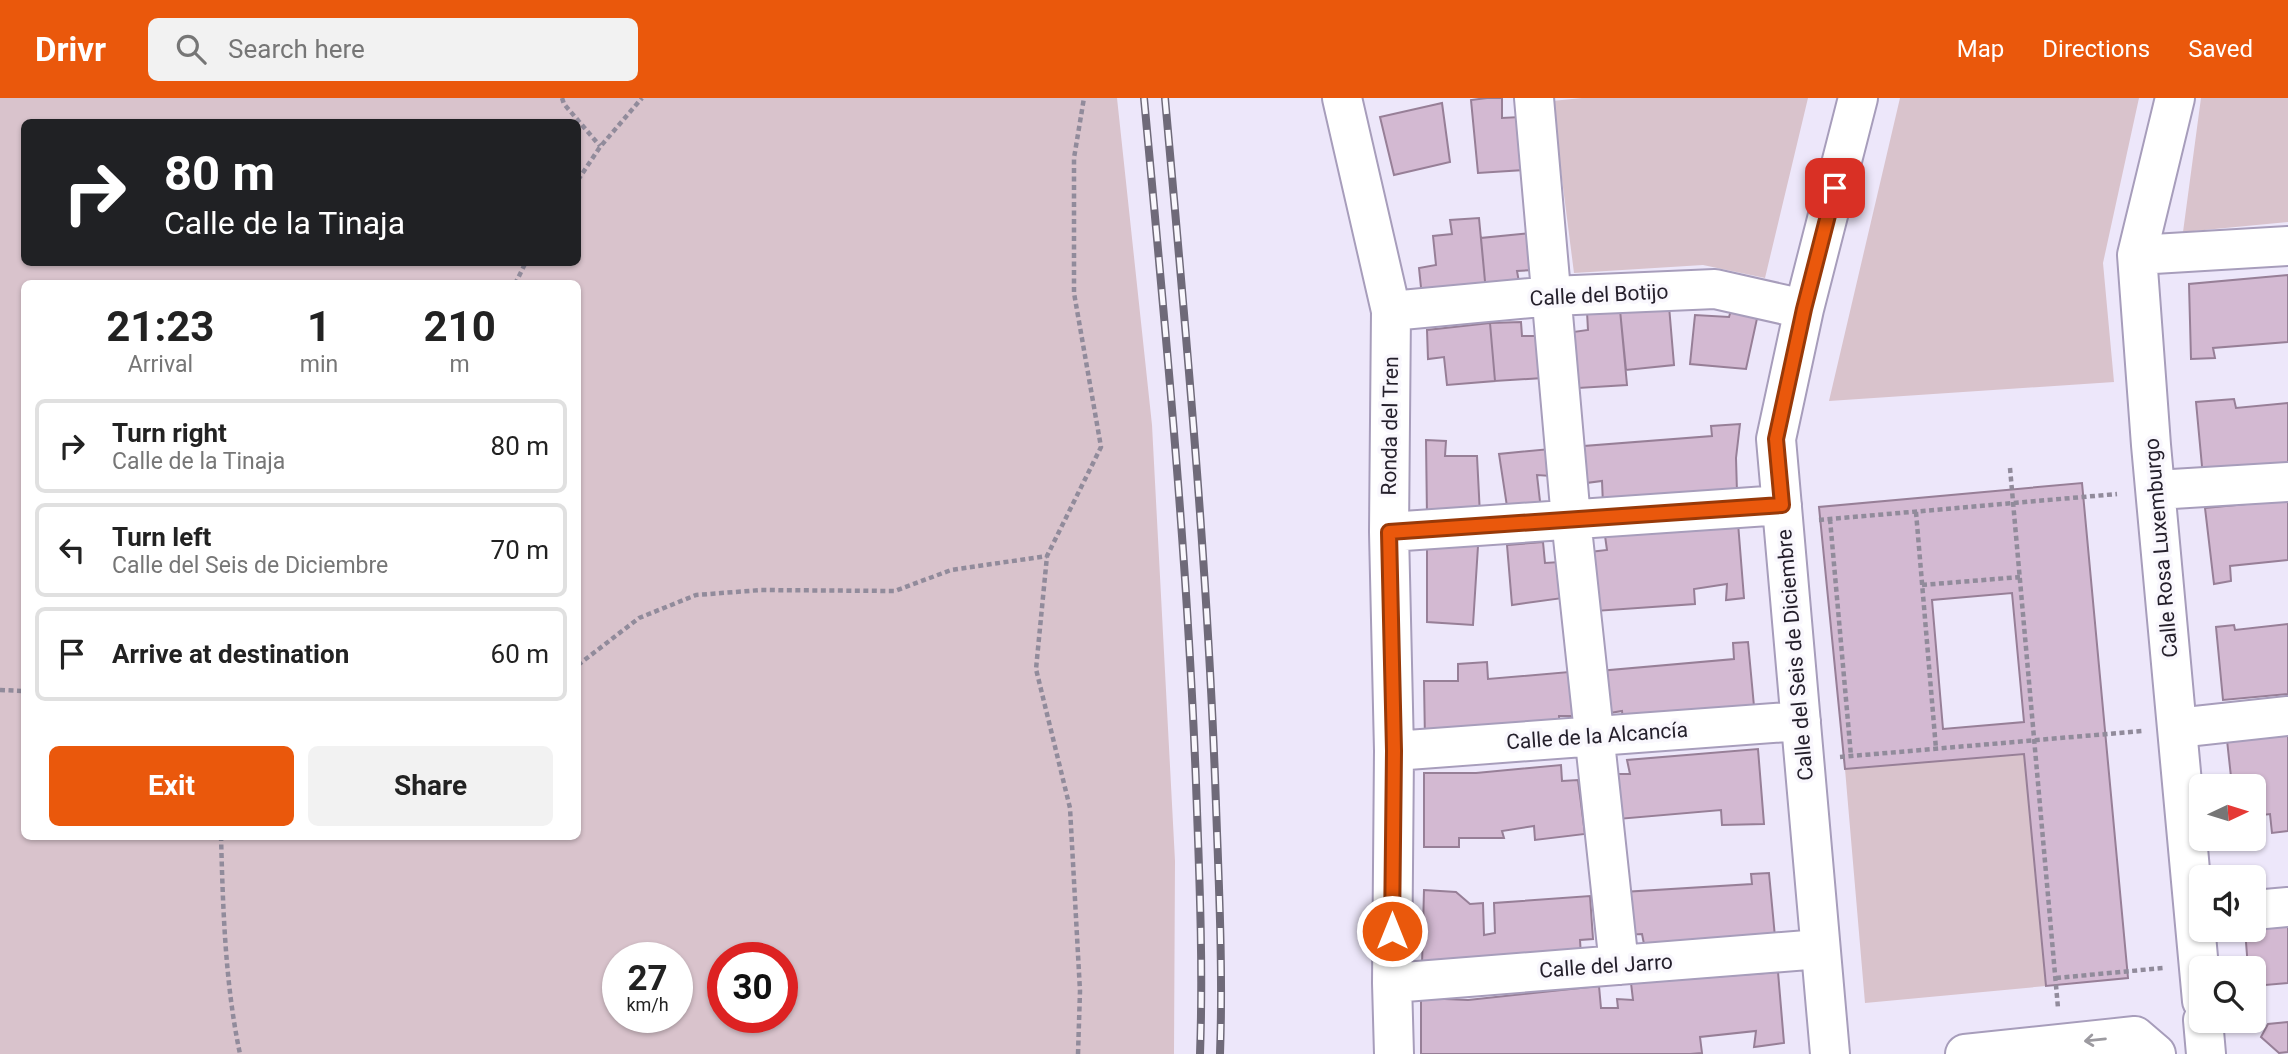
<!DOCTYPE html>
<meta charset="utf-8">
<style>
:root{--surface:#fff;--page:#f2f2f2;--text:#222;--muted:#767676;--line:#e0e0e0;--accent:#ea580c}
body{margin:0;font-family:Roboto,sans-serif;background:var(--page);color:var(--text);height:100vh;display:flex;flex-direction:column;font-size:26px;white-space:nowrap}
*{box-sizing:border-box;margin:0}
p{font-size:23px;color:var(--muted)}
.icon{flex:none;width:38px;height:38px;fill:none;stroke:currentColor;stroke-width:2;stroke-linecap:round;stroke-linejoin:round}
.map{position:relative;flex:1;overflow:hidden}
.drawer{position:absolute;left:21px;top:182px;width:560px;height:560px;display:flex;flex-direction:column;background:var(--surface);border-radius:10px;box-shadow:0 2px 5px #0004}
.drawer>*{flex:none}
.guide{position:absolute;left:21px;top:21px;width:560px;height:147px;border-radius:10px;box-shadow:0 2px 5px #0004;background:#202124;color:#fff;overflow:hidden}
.needle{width:46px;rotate:86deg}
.tools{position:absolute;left:2189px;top:676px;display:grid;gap:14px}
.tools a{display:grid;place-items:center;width:77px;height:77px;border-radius:10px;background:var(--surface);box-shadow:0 2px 5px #0004;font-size:35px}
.speed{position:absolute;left:602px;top:844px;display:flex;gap:14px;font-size:35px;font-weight:700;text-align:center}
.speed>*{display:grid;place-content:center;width:91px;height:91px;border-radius:50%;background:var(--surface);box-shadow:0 2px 5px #0004;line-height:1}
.speed small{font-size:18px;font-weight:400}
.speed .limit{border:10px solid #d22;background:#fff;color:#111}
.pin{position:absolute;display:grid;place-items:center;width:60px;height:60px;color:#fff;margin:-30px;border-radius:14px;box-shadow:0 4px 10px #0006}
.me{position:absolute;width:77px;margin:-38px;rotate:0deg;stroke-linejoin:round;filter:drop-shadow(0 0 5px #0008)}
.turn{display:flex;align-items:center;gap:24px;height:147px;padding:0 28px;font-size:32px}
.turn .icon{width:91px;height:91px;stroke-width:2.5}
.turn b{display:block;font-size:49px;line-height:60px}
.eta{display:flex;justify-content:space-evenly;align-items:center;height:119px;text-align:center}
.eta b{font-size:42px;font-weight:700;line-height:49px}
.primary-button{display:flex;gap:14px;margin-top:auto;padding:14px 28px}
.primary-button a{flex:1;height:80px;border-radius:10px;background:var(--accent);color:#fff;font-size:28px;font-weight:700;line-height:80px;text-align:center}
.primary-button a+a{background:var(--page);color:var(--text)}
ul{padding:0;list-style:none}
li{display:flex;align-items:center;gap:21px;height:94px;margin:0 14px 10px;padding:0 14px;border:4px solid var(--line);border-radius:10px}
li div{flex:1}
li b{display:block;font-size:26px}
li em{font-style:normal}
header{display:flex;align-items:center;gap:42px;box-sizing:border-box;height:98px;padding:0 35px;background:var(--accent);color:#fff}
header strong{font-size:33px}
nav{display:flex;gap:38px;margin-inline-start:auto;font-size:24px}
.search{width:490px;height:63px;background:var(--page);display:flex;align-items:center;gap:18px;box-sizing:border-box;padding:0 24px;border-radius:10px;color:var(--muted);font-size:26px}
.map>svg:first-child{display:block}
.green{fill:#d9c3cc;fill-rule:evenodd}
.building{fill:#d3b9d2;stroke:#977f97;stroke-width:2;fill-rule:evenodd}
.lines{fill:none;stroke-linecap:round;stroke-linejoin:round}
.minor-casing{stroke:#a79dbb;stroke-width:42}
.path{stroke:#918b9b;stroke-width:4.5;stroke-dasharray:5 3.5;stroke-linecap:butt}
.minor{stroke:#fff;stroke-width:38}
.rail-casing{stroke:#6f6a79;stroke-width:8}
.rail{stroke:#f9f7fd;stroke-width:5;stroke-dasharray:16;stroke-linecap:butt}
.oneway{stroke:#9c9aa0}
.route-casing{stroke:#983908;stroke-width:18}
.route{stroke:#ea580c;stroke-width:12}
.labels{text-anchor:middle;stroke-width:7;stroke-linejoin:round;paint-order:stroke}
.street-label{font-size:21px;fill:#241f2b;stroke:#f9f7fd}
</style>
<header>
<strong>Drivr</strong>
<div class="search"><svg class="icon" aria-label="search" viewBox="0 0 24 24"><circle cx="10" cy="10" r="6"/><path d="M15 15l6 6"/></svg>Search here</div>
<nav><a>Map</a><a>Directions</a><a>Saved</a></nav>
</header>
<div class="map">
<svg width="2288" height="956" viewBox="0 0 2288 956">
<rect width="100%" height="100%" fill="#ede7fa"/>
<path class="green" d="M0,0H1117L1152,327L1175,763L1174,956H0ZM578,24V164H24V24ZM24,186H578V738H24ZM677,859V919H618V859ZM782,859V919H723V859Z
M1582,0H1808L1765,180L1703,167L1574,175L1552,3Z
M1900,0H2139L2103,165L2114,284L1829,303Z
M2201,0H2288V124L2183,134Z
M2024,656L2046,888L1865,905L1845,671Z"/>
<path class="building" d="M1487,0H1502V20L1520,19L1524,72L1478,75L1471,2Z
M1442,5L1450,64L1394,77L1380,19Z
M1479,120L1486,194L1422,199L1419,170L1436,167L1433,138L1452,136L1450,122Z
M1531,135L1534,172L1517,173L1520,190L1486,194L1481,140Z
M2288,177V244L2213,250L2215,260L2191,261L2189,186Z
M1669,208L1674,267L1626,272L1620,212Z
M1732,209L1758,216L1746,271L1690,266L1695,217L1729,219Z
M1620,212L1627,287L1578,290L1573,234L1588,232L1587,214Z
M1521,224L1522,238H1539L1543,280L1495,283L1490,225Z
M1490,225L1495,283L1447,287L1444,259L1428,261L1427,232Z
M2234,301L2236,310L2288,305V371L2203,379L2196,304Z
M1740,326L1736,360L1737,394L1603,407L1602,383L1586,385L1584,348L1712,338L1711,328Z
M1426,342L1446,343L1445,358H1477L1480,417L1427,418Z
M1550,351L1551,378L1537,377L1541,412L1508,415L1499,356Z
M2082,385L2128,880L2046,888L2024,656L1845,671L1819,409ZM2012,495L2024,624L1943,631L1932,502Z
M2288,402V462L2230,468L2231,483L2214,486L2205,410Z
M1738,425L1744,500L1726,502L1727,486L1694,491L1695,506L1595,513L1590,454L1607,452L1605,438Z
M1543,444L1545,465L1560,464L1563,500L1512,507L1507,447Z
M1427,448H1478L1473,527L1427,524Z
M2288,526V596L2223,602L2216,529L2234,527L2235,532Z
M1748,544L1755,619L1624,631L1622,613L1604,616L1599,573L1734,561L1733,545Z
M1487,564L1488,581L1569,574L1573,618H1559L1560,635L1425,643L1424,583H1458V566Z
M2288,628V733L2272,735L2270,716L2254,718V688H2232L2226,633Z
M1758,651L1764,726L1722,727L1721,712L1618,721L1614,676H1630L1627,662Z
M1561,667L1562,683L1578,682L1585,736L1535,742L1534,728L1502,733L1504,740H1459V749H1424V675H1476Z
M1769,775L1775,839L1645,851L1642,836L1625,837L1623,794L1752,786L1751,776Z
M1424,792L1456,794L1470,806L1483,805L1484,837L1495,835L1494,805L1590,798L1593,841L1580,842L1581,858L1422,867Z
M2288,827V885L2254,888V870H2248L2245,831Z
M1778,874L1784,945L1754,949L1756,933L1700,939L1702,955L1690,956H1421V900L1468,902L1599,888L1601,910H1618L1617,901L1633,902L1631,885Z
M2288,924V954L2279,955L2261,939L2268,926Z"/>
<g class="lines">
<g class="minor-casing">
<path id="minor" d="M1342,0L1391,213L1389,434L1394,653L1392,885L1394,956
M1534,0L1571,421L1619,867
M2175,0L2137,157L2151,347L2202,903
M2137,157L2288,148
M1391,213L1552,198L1715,191L1804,211
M2156,392L2288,384
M1389,434L1782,407
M2177,630L2288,618
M1394,653L1801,623
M2254,812L2288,809
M1392,885L1820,851
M2203,922L2206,956
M1830,956L1776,341L1804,211L1858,0
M1965,956L2135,938L2156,956"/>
</g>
<path class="path" d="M562,0L564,6L600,48
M578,82L600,49L642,0
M515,186L526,164
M2010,370L2058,910
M1916,414L1936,651
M1830,421L1851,658
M1819,422L2117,396
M1922,487L2020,479
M578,567L639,520L696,497L761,492L895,493L951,472L1047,458
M0,592L24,593
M1840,659L2142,633
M221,738C223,811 225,885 240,956
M2056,880L2163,870
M1078,956L1080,893L1070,710L1036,571L1047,458L1101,349L1074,195V60L1084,0"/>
<use href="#minor" class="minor"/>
<g class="rail-casing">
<path id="rail" d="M1144,0C1166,237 1189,474 1197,713C1200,793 1203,875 1200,956
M1165,0C1186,235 1208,471 1216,707C1219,790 1223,873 1220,956"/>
</g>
<use href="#rail" class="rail"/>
</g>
<defs><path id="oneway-shaft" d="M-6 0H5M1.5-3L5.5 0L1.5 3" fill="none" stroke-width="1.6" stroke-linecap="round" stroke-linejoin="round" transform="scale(1.75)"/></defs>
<use class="oneway" href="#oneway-shaft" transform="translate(2095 942) rotate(174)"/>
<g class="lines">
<g class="route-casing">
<path id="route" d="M1392,833L1394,653L1389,434L1782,407L1776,341L1804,211L1835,90"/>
</g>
<use href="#route" class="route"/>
</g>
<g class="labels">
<g class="street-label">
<text transform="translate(1599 197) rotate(-3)" y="7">Calle del Botijo</text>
<text transform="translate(1390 328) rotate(-89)" y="7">Ronda del Tren</text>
<text transform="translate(2161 450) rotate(-95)" y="7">Calle Rosa Luxemburgo</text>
<text transform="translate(1795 557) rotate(-95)" y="7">Calle del Seis de Diciembre</text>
<text transform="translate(1597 638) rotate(-4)" y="7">Calle de la Alcancía</text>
<text transform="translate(1606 868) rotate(-4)" y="7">Calle del Jarro</text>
</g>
</g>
</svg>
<div class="tools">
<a><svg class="needle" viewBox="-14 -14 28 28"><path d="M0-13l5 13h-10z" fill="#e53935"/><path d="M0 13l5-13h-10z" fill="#767676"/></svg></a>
<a><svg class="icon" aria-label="sound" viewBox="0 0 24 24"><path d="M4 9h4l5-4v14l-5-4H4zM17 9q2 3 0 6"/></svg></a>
<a><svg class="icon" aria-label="search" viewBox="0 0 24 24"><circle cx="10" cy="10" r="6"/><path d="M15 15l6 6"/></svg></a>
</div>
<div class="speed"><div>27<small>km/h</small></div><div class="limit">30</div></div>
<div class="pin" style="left:1835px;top:90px;background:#d93025"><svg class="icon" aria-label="arrive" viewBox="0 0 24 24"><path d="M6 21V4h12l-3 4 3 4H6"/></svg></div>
<svg class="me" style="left:1392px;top:833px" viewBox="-20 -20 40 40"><circle r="17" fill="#ea580c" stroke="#fff" stroke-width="3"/><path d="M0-11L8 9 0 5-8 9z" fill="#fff"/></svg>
<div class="guide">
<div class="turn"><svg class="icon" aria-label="right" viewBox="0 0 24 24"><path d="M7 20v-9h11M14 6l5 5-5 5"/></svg><div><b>80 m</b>Calle de la Tinaja</div></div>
</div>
<section class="drawer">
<div class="eta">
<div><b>21:23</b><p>Arrival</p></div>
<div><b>1</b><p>min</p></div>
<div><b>210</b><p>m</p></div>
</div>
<ul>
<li><svg class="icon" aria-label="right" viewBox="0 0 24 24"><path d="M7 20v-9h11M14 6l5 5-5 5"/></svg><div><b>Turn right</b><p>Calle de la Tinaja</p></div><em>80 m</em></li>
<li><svg class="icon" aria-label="left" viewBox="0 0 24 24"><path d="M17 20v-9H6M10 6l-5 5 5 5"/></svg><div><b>Turn left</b><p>Calle del Seis de Diciembre</p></div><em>70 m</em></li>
<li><svg class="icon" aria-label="arrive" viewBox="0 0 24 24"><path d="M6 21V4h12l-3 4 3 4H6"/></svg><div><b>Arrive at destination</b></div><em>60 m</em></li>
</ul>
<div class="primary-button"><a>Exit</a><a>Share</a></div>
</section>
</div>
